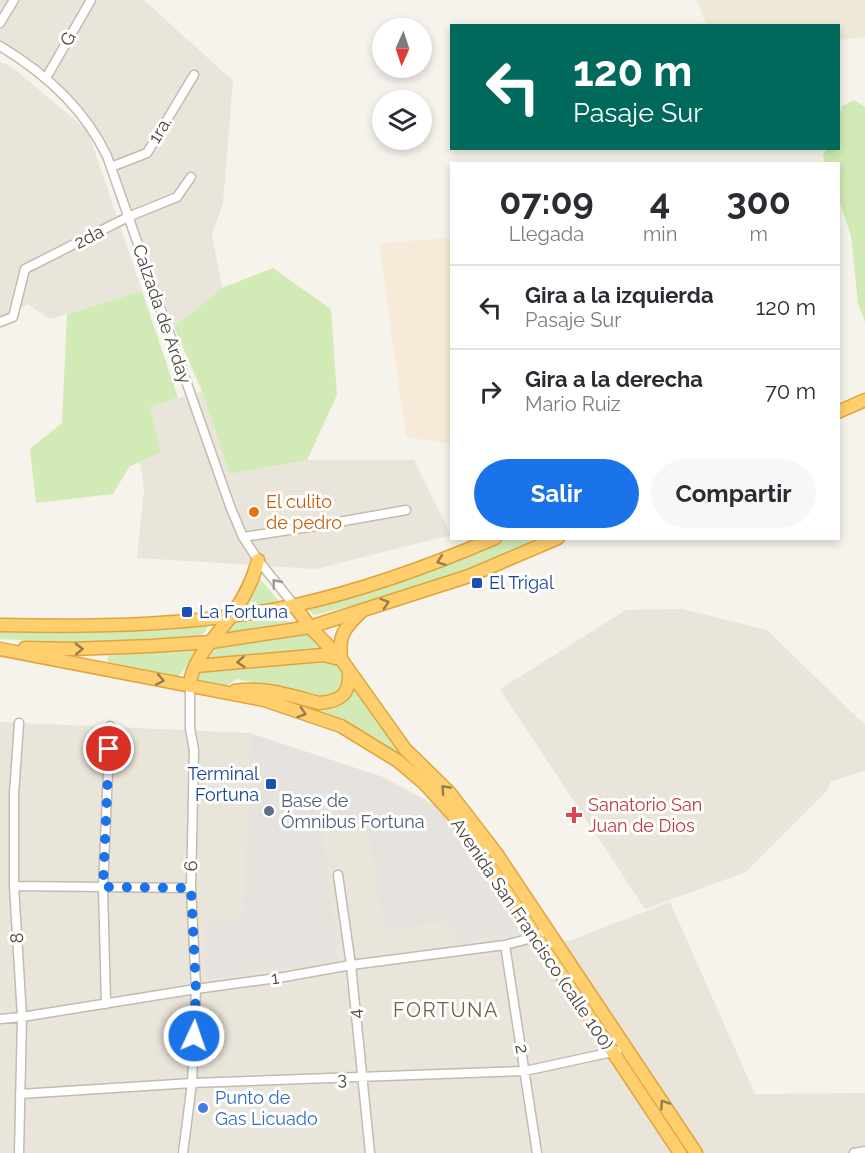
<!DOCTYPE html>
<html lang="es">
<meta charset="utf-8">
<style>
:root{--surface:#fff;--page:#f7f7f7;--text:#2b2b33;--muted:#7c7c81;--line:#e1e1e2;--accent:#1a73e8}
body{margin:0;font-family:Raleway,sans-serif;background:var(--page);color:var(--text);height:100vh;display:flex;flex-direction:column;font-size:22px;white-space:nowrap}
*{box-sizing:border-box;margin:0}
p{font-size:20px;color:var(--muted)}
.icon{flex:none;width:33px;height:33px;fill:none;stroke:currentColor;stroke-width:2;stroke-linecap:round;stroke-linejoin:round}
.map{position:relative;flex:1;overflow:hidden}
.panel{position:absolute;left:450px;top:162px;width:390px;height:378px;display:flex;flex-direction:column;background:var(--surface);border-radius:0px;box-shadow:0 3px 9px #0003}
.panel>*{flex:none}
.guide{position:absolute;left:450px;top:24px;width:390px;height:126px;border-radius:0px;box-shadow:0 3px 9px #0003;background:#00695c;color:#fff;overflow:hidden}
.needle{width:39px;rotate:183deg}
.fabs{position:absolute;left:372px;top:18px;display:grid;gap:12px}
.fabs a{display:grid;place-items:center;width:60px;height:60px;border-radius:50%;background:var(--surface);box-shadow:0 3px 9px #0003;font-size:30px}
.pin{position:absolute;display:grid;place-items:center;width:51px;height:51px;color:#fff;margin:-26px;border:3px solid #fff;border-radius:50%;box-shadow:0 2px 6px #0007}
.me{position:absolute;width:66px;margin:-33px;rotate:3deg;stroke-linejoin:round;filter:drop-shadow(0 0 4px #0008)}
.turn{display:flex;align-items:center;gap:21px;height:126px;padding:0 24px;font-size:27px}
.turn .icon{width:78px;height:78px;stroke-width:2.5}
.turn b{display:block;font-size:42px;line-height:51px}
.eta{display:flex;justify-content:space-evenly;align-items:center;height:102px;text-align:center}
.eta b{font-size:36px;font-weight:700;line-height:42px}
.button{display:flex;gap:12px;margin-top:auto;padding:12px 24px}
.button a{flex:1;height:69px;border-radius:36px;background:var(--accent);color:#fff;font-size:24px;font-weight:700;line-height:69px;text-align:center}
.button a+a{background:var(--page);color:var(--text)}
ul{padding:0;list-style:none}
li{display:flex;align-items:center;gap:18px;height:84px;padding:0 24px;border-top:2px solid var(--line)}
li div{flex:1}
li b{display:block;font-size:22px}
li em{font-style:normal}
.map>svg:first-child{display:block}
.residential{fill:#eae5da}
.commercial{fill:#f7ead8}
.industrial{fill:#e6e2dd}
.education{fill:#efe8d6}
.green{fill:#d2eab5}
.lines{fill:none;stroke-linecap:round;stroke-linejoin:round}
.minor-casing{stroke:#c2bbae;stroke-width:11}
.highway-casing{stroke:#e0a43c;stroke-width:15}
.minor{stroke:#fff;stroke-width:8}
.highway{stroke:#ffcf6e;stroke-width:12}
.oneway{stroke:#937c4e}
.oneway2{stroke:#9c9892}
.route{stroke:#1a73e8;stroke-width:10;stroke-dasharray:0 18}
.food-dot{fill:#e8710a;stroke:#fff;stroke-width:2}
.transit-dot{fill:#1a4fb4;stroke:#fff;stroke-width:2}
.service-dot{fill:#5c6f8a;stroke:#fff;stroke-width:2}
.health-dot{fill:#e0444e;stroke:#fff;stroke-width:2}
.shop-dot{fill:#3f7fe0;stroke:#fff;stroke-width:2}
.labels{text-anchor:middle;stroke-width:6;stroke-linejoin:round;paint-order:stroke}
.street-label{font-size:18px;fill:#4b4439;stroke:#fff}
.food-label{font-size:18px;fill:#c56008;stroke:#fff;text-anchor:start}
.transit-label{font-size:18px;fill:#164399;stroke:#fff;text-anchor:start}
.service-label{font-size:18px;fill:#4e5e75;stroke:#fff;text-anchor:start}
.health-label{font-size:18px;fill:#be3a42;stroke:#fff;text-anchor:start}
.shop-label{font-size:18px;fill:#366cbe;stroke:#fff;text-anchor:start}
.neighbourhood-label{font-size:20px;letter-spacing:1.5px;fill:#6e6250;stroke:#fff}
</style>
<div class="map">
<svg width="865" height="1153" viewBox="0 0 865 1153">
<rect width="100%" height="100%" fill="#f6f3ec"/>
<path class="residential" d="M0,0H144L233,81L223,204L212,234L222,288L174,327L109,148L21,57L0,46Z
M0,62L12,67L88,131L142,291L50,319L27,304L5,323L0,325Z
M202,391L230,474L307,460H414L451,535L316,569L137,558L144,490L140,462L161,452L150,407Z
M682,609L767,630L865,725V771L831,781L826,792L746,872L645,909L500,689L626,610Z
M0,722L250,733L242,919L206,979L321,829L368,821L450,921L458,944L521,933L569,941L670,902L755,1094L865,1093V1153H0Z"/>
<path class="commercial" d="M451,238H452L451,444L406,437L379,243Z"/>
<path class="industrial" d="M250,733L383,777L440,808L521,933L458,944L449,921L384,930L367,821L322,829L338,960L206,979L205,923L242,919Z"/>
<path class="education" d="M695,0H865V37L839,40L838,26L706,25L699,5Z"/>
<path class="green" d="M854,100L865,107V322L858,304L851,236L839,200L838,164L825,163L823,156L826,149L838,148L839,116L842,106Z
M273,268L331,309L337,395L307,460L230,474L202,391L174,327L222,288Z
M142,291L178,398L150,407L161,452L129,467L113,494L36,503L30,449L62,423L67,314Z
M504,539H544L439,580L387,597L314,615L304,606L429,569Z
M260,579L279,601L239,609Z
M264,616H281L290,622L229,634L225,630L233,622Z
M202,626L208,627L205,632L198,637L72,643L0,639V630L76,633Z
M302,630L311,636L322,649L207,659L212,646Z
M195,649L198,650V652L177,678L109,665L107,659L111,654Z
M318,659C322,660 328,660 332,662C351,671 342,688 330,697L237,679L224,687L201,683L196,680L198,671Z
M355,686L448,798L491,854L488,856L399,757L348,723L306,705C329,708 342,709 355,686Z"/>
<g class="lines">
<g class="minor-casing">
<path id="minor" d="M0,23L14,0
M0,46C45,73 84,108 107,156L230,506L243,537L258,560L294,605
M46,78L91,0
M111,167L147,153L194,75
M0,322L13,317L25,269L128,217L177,197L191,177
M243,537L316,526L406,510
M19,723L14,794V886L22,1017L19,1153
M338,875L351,965L370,1153
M14,886L191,888
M505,945L537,1153
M106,1004L103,887L110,726
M0,1019L22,1017L196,989L284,977L351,965L505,945L536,937L547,929
M20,1094L192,1083L525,1071L617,1051
M183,1153L192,1083L196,989L191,888L194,750L190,728V686
M854,1153L865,1151"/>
</g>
<g class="highway-casing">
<path id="highway" d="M838,412L865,400
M294,605L310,627L341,659L405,749L449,792L496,853L696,1153
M0,625C98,627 199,626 296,605C364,590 430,566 495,538
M25,648L72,649L151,646L211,642L310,627L469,576L558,538
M0,649L264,700L341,726L398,761L424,783L454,816L474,843L680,1153
M341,659C338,635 345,627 362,611
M196,666L323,655L340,659
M190,686C190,661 218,634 232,615C244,597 253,581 258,560
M235,691C263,686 292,696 319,703C342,701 350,694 349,671"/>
</g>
<use href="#minor" class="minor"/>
<use href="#highway" class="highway"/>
</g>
<defs><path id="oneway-chevron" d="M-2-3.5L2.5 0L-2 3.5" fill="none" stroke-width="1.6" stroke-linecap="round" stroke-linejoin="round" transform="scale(1.5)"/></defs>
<g class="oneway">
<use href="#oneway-chevron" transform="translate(441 561) rotate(159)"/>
<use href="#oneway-chevron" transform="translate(385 603) rotate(-18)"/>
<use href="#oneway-chevron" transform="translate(79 649) rotate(-1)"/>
<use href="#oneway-chevron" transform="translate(241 662) rotate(175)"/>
<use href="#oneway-chevron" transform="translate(160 680) rotate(11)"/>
<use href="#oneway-chevron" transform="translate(302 713) rotate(18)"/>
<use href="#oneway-chevron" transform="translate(445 789) rotate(-133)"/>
<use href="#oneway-chevron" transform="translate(664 1104) rotate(-124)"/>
</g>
<use class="oneway2" href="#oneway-chevron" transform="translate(276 583) rotate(-129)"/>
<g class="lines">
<path class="route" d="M109,749L103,887L191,888L196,990L194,1036"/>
</g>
<circle class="food-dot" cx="254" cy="512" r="6"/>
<g class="transit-dot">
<rect x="471" y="577" width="12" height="12" rx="3"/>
<rect x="181" y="606" width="12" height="12" rx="3"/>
<rect x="265" y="778" width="12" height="12" rx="3"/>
</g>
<circle class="service-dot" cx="269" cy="811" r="6"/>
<path class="health-dot" d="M571 806h6v6h6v6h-6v6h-6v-6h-6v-6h6z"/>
<circle class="shop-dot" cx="203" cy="1108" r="6"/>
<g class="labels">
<g class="street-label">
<text transform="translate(68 39) rotate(-60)" y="6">G</text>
<text transform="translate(160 130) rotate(-58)" y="6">1ra.</text>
<text transform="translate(89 237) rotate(-27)" y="6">2da</text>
<text transform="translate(162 314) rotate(71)" y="6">Calzada de Arday</text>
<text transform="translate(191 866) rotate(-89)" y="6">6</text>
<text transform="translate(532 934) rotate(56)" y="6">Avenida San Francisco (calle 100)</text>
<text transform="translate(17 938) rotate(-93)" y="6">8</text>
<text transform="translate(275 978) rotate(-8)" y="6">1</text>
<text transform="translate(355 1014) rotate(-96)" y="6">4</text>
<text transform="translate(522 1049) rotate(81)" y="6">2</text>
<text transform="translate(342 1079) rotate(-2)" y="6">3</text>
</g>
<g class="food-label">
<text x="266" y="508">El culito<tspan x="266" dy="21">de pedro</tspan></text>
</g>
<g class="transit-label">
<text x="489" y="589">El Trigal</text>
<text x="199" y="618">La Fortuna</text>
<text x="259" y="780" text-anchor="end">Terminal<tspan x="259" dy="21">Fortuna</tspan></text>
</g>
<g class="service-label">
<text x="281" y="807">Base de<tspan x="281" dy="21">Ómnibus Fortuna</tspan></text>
</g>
<g class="health-label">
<text x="588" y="811">Sanatorio San<tspan x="588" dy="21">Juan de Dios</tspan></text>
</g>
<g class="shop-label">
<text x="215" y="1104">Punto de<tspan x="215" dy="21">Gas Licuado</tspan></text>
</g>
<g class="neighbourhood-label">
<text x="446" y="1017">FORTUNA</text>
</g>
</g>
</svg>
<div class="fabs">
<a><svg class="needle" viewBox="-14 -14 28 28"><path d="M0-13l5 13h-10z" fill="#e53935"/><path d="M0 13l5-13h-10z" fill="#7c7c81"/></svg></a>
<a><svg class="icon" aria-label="layers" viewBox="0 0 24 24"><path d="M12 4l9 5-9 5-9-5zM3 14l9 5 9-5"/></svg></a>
</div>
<div class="pin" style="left:109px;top:749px;background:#d93025"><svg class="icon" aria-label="arrive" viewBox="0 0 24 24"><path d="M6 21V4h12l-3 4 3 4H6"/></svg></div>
<svg class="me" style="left:194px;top:1036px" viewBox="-20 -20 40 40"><circle r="17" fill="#1a73e8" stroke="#fff" stroke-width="3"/><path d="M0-11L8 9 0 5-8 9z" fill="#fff"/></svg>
<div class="guide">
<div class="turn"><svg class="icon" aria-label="left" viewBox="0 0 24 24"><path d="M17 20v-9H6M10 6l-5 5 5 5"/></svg><div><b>120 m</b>Pasaje Sur</div></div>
</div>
<section class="panel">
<div class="eta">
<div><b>07:09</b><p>Llegada</p></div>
<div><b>4</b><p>min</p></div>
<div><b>300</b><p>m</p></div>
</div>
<ul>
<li><svg class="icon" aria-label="left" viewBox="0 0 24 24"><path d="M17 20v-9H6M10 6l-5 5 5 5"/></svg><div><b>Gira a la izquierda</b><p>Pasaje Sur</p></div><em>120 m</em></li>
<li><svg class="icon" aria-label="right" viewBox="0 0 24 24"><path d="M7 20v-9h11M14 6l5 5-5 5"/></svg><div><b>Gira a la derecha</b><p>Mario Ruiz</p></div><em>70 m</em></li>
</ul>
<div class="button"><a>Salir</a><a>Compartir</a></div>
</section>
</div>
